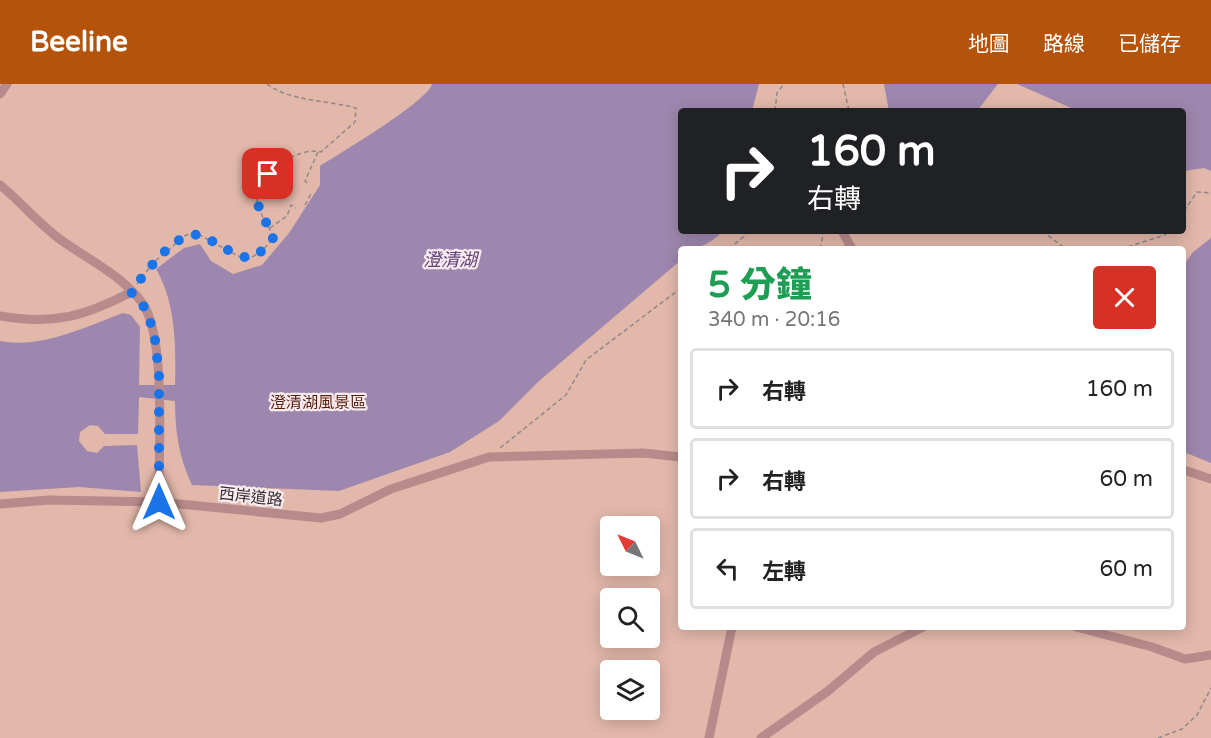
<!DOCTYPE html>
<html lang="zh-TW">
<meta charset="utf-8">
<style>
:root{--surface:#fff;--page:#f6f6f6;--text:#222;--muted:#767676;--line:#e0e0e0;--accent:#b45309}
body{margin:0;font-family:"Varela Round","Noto Sans TC",sans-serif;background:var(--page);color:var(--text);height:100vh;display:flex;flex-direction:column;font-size:22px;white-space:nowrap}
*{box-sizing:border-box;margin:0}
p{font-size:20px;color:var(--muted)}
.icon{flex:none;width:33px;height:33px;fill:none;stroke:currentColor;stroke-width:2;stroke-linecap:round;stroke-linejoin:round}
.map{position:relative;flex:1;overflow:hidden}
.drawer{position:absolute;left:678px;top:162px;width:508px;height:384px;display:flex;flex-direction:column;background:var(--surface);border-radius:6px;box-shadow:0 3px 15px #0003}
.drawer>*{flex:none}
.top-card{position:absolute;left:678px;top:24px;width:508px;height:126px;border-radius:6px;box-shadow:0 3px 15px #0003;background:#202124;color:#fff;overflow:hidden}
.needle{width:39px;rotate:313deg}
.tools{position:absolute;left:600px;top:432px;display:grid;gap:12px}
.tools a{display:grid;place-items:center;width:60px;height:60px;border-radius:6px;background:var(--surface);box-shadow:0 3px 15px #0003;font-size:30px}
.pin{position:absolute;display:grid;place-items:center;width:51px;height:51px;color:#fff;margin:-26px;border-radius:12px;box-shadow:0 3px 9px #0006}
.me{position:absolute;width:66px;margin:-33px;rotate:0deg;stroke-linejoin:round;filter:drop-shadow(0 0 4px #0008)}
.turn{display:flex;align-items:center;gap:21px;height:126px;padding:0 30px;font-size:27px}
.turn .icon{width:78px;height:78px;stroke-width:2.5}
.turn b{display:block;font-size:42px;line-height:51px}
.round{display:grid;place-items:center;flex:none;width:63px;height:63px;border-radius:6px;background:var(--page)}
.head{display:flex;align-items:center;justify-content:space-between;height:102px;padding:0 30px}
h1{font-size:36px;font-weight:800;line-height:45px;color:#1e9e55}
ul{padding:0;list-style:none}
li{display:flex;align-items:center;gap:18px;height:81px;margin:0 12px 9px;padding:0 18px;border:3px solid var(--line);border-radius:6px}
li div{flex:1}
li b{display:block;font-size:22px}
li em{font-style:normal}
header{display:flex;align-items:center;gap:36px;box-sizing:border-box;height:84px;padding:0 30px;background:var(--accent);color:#fff}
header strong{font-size:28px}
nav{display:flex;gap:33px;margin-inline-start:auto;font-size:21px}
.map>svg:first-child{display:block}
.green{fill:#e2b8aa;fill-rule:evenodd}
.water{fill:#9e87ae}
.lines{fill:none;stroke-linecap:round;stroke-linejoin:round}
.path{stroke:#91888a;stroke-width:1.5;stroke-dasharray:4.5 3;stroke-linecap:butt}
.minor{stroke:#b78a8b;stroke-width:9}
.route{stroke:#1a73e8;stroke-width:10;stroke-dasharray:0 18}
.labels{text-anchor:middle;stroke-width:4.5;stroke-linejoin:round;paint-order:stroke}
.park-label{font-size:16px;fill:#581d08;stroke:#f9ebef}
.street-label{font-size:16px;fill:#312c2d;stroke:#f9ebef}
.water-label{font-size:18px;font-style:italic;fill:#634277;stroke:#f9ebef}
</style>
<header>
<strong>Beeline</strong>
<nav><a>地圖</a><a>路線</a><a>已儲存</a></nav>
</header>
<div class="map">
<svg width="1211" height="654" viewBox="0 0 1211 654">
<rect width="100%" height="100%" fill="#ebdee2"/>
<path class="green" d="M0,0H1211V654H0ZM681,27H1184V147H681ZM681,165H1184V543H681ZM610,442H650V482H610ZM610,514H650V554H610ZM610,586H650V626H610Z"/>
<path class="water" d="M432,0H759L752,27H681V147H723C711,160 698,165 681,165V176L539,297L499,337L450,368L339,407L192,401C179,374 175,347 175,317L139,313L138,350H105L98,342L90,341L80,348L79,357L87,367L97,369L104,362L137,361L141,408L79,403L0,408V257C41,265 85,243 123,229L131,231L140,243L139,301H175C176,263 176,219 156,185L184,164L200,160L211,177L233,190L262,181L289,149L320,101V82C339,70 428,17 432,0Z
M884,0H998L977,27H889Z
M1017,0H1211V87L1204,84L1184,87V27H1078Z
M1211,154V379L1184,368V181L1193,168Z"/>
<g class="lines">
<path class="path" d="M843,0L849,27
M775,27L777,9L784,0
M307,99L305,97L318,68
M305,121L312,108
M1184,127L1197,108L1211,109
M270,144L287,132L291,121L296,124
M932,147H933
M1042,147L1066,165
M729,165L750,147
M820,165L824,147
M1121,165L1165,151L1168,147
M137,200L153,179L186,151L198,150L238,172L249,175L262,167L274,153C268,141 258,128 257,115C255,89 299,62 321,68L355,38L356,24C328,16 291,18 267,0
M500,364L566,311L586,276L681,204
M1158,654L1182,645L1197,631L1211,604"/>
<path class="minor" d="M0,10L7,0
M0,101C21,118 39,140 61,156C89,176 123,192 143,220C167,256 158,372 159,418L321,434L340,430L391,405L489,373L643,369L681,373
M842,147L852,165
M0,232C52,241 84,233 131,208
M1184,386L1211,395
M0,420L49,416L159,418
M1076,543L1152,563L1185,575L1211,571
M709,654L732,543
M761,654L828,607L874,568L923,543"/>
</g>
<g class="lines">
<path class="route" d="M159,418V290L154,247L143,221L131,208C144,191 178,142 202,152C218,159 232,171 249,174L262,167L274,153C258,122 251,123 268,90"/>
</g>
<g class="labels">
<g class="park-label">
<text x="318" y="324">澄清湖風景區</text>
</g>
<g class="street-label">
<text transform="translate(251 412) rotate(6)" y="6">西岸道路</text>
</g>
<g class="water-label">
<text x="450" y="182">澄清湖</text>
</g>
</g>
</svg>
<div class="tools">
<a><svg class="needle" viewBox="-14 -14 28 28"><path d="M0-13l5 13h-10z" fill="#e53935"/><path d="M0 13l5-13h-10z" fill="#767676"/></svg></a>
<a><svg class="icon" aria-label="search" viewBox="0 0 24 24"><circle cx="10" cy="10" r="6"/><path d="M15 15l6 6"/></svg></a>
<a><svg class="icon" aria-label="layers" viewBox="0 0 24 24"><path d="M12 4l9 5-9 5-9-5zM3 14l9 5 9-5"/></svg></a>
</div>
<div class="pin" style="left:268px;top:90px;background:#d93025"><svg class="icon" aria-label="arrive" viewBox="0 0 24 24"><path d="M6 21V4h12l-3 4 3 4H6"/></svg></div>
<svg class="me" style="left:159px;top:418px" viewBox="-20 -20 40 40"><path d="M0-17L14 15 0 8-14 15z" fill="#1a73e8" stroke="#fff" stroke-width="4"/></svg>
<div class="top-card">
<div class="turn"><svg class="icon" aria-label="right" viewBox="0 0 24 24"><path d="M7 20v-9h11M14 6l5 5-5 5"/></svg><div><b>160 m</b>右轉</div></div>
</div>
<section class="drawer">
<div class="head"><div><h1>5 分鐘</h1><p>340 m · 20:16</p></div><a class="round" style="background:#d93025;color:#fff"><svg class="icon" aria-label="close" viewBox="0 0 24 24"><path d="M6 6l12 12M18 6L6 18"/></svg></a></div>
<ul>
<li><svg class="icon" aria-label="right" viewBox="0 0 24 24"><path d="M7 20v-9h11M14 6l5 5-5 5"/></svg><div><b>右轉</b></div><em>160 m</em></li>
<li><svg class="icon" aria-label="right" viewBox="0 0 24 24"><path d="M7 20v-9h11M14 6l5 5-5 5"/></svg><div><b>右轉</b></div><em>60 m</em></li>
<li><svg class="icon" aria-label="left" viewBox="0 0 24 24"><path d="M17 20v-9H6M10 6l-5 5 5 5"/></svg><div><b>左轉</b></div><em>60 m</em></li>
</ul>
</section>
</div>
